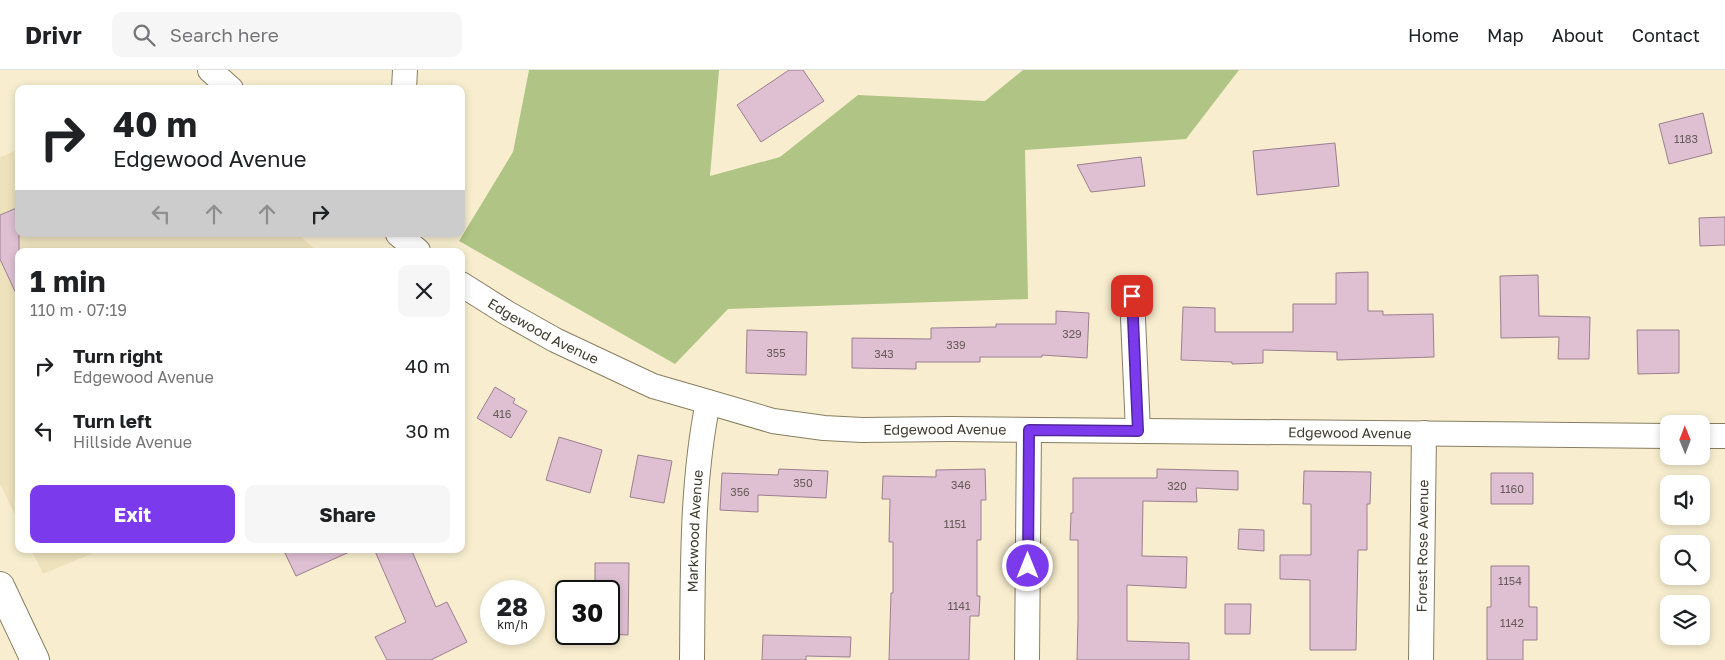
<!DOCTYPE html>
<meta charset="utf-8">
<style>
:root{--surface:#fff;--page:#f6f6f6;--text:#202124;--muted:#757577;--line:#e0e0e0;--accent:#7c3aed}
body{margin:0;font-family:"Golos Text",sans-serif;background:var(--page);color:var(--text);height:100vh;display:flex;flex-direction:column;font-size:19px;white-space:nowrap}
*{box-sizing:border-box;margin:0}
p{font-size:16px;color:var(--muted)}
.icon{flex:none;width:28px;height:28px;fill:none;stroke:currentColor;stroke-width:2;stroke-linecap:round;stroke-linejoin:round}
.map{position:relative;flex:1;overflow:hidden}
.details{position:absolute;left:15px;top:178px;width:450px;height:305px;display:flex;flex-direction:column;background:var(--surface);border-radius:10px;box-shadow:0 2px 8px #0003}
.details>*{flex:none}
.hud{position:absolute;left:15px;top:15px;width:450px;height:152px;border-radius:10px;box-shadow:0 2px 8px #0003;background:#fff;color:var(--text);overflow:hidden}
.needle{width:32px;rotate:359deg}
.buttons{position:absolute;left:1660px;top:345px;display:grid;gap:10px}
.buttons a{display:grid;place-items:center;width:50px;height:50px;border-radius:10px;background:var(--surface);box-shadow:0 2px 8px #0003;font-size:25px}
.speed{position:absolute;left:480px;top:510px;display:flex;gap:10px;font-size:25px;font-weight:700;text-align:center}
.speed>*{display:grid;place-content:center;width:65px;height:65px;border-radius:50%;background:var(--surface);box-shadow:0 2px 8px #0003;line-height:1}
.speed small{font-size:12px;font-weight:400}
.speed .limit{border:2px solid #111;border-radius:8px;background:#fff;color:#111}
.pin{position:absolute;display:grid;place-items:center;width:42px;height:42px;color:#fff;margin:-21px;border-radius:10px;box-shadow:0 2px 8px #0006}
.me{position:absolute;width:55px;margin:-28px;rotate:0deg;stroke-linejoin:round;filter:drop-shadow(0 0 4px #0008)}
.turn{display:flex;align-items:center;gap:18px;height:105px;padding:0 15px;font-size:22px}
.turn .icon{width:65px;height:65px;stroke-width:2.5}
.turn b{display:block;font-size:35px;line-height:42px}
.lanes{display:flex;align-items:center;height:48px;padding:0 15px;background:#0003;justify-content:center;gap:25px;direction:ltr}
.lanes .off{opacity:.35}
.round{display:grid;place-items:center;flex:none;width:52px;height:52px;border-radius:10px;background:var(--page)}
.overview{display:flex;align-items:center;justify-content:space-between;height:85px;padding:0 15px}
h1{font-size:30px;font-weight:700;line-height:38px}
.primary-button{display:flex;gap:10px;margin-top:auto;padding:10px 15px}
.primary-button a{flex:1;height:58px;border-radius:10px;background:var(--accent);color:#fff;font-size:20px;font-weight:700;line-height:58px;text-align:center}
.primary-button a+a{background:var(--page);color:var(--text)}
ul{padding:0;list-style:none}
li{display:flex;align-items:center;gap:15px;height:65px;padding:0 15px}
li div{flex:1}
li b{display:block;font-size:19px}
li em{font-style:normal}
header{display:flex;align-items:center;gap:30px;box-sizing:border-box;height:70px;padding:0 25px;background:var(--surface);border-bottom:1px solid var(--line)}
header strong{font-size:24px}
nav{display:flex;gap:28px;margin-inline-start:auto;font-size:18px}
.search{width:350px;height:45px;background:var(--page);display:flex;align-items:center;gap:12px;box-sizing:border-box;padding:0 18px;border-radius:10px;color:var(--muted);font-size:19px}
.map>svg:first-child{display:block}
.built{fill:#eee2bd}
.green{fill:#b0c485}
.building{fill:#dec0d2;stroke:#9b7f8f}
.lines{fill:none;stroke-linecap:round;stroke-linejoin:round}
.minor-casing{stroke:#877e62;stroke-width:26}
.primary-casing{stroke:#877e62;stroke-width:30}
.minor{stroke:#fff;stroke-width:24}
.primary{stroke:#fff;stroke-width:28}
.route-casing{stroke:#51269a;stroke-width:12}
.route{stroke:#7c3aed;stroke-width:9}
.labels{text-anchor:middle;stroke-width:4;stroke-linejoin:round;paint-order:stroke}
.number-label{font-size:11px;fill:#675c58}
.street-label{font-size:14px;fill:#3f3b2f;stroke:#fff}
</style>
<header>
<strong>Drivr</strong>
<div class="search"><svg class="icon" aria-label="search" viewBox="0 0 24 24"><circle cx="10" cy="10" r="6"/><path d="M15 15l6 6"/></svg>Search here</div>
<nav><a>Home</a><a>Map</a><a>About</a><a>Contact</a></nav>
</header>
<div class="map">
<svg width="1725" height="590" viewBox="0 0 1725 590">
<rect width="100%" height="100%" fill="#f8eecf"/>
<path class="built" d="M19,79V164H298L317,181H19V453L0,414V87Z
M31,479H103L43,504Z"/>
<path class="green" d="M529,0H719L710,106L780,87L858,25L985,31L1023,0H1239L1186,69L1025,80L1028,229L728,239L675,294L459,171L513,82Z"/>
<path class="building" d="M789,0H803L824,31L761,72L737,35Z
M1703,43L1712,83L1669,94L1659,54Z
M1335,73L1339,116L1257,125L1253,81Z
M1141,87L1145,116L1091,122L1077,95Z
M19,137V230L0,189V145Z
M1725,147V175L1700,176L1699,148Z
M1368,202V241H1383V245L1433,244L1434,287L1337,290V282L1263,280V293L1232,294V292L1181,290L1183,237L1215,238V262H1293V234H1336V203Z
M1538,205L1539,246L1590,247L1589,289H1558L1559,267L1501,268L1500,206Z
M1056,241L1089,243L1087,288L1042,285V287H980V292H916V299L852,298V268L931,269V258L996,257V254H1056Z
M747,260L807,262L806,305L746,303Z
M1637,260H1679V303L1638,304Z
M495,317L515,329L513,333L527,341L511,368L477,348Z
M559,367L602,380L590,423L546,410Z
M638,385L672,391L664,433L630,427Z
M779,399L828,401L826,428L758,425V442L720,440L722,403L778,405Z
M985,399L986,430H981V470H977V526H980L979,546H970L969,590H889L891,523H893V472H889L890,429H882L883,406L936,407V400Z
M1157,399L1238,401V420L1196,418L1197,432L1143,431L1142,486L1187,487L1186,518L1127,515V571L1189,573V590H1077L1078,550V470H1070L1071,443H1073V408H1157Z
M1304,401L1371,402L1370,434H1367V480H1358L1356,580H1310V510L1280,509V485H1311V434H1303Z
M1491,403H1533V434H1491Z
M1239,459L1264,460V481L1238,479Z
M283,479H356L296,506Z
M374,479H411L436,537L447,532L467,572L431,590H387L375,567L406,552Z
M595,493H629L628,565L609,564V521H595Z
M1491,496H1529V537H1537V570H1523V590H1487V537H1491Z
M1225,534H1251L1250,564H1225Z
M763,565L851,567L850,587L806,586V590H762Z"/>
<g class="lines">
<g class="minor-casing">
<g id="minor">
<path d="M210,0L231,19"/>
<path d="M404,19L405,0"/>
<path d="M398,164L418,181"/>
<path id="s1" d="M461,214L507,243L555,270L653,316L698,329L773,351L824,358L862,360L950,359L1669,366"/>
<path d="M1132,226L1138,361"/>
<path d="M1701,366H1725"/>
<path id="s2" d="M692,590C693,504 691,416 708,332"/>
<path d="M1027,590L1029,360"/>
<path id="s3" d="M1421,590L1424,363"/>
</g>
</g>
<g class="primary-casing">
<path id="primary" d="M0,516L35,590"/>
</g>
<use href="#minor" class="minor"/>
<use href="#primary" class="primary"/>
</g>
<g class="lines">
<g class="route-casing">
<path id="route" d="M1028,496L1029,360L1138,361L1132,226"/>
</g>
<use href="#route" class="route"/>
</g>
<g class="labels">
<g class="number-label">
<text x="1686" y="73">1183</text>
<text x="1072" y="268">329</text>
<text x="956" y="279">339</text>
<text x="776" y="287">355</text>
<text x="884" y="288">343</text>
<text x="502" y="348">416</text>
<text x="803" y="417">350</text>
<text x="961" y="419">346</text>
<text x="1177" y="420">320</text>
<text x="1512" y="423">1160</text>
<text x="740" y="426">356</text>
<text x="955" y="458">1151</text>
<text x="1510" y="515">1154</text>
<text x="959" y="540">1141</text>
<text x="1512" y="557">1142</text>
</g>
<g class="street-label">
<text dy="5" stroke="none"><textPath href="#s1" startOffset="95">Edgewood Avenue</textPath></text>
<text dy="5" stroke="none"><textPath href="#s1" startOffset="515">Edgewood Avenue</textPath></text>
<text dy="5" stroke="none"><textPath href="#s1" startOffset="920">Edgewood Avenue</textPath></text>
<text dy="5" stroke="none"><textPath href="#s2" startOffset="129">Markwood Avenue</textPath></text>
<text dy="5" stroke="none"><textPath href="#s3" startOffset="114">Forest Rose Avenue</textPath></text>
</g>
</g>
</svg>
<div class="buttons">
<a><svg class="needle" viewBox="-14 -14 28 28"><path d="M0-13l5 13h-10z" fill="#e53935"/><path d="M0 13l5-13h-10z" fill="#757577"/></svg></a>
<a><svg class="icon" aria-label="sound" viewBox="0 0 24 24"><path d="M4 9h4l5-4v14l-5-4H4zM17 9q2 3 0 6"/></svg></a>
<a><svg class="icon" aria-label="search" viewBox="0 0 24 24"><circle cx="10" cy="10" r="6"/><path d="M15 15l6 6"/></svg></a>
<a><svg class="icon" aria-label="layers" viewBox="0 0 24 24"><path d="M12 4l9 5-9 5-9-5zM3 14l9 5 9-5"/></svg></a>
</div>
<div class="speed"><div>28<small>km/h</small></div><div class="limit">30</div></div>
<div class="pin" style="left:1132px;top:226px;background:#d93025"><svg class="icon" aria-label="arrive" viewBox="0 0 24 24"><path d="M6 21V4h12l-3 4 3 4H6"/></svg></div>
<svg class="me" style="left:1028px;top:496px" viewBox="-20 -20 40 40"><circle r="17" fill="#7c3aed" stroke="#fff" stroke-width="3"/><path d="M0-11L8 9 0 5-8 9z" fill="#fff"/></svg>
<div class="hud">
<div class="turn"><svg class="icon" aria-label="right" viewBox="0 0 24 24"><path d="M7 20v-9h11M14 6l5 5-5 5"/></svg><div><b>40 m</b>Edgewood Avenue</div></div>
<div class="lanes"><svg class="icon off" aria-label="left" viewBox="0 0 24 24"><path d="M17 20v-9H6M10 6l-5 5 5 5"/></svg><svg class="icon off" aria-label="ahead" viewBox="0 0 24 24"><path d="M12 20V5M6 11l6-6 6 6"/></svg><svg class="icon off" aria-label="ahead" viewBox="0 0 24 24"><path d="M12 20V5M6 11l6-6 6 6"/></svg><svg class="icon" aria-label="right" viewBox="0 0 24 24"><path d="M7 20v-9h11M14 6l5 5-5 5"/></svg></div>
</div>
<section class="details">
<div class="overview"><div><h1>1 min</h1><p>110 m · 07:19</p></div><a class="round"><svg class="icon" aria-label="close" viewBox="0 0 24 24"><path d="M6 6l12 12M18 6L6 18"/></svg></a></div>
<ul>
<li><svg class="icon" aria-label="right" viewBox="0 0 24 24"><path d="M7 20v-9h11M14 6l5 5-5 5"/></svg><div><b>Turn right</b><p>Edgewood Avenue</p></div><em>40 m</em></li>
<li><svg class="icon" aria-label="left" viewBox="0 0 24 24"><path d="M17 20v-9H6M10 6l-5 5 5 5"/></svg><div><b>Turn left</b><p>Hillside Avenue</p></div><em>30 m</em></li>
</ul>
<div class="primary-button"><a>Exit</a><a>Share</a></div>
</section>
</div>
